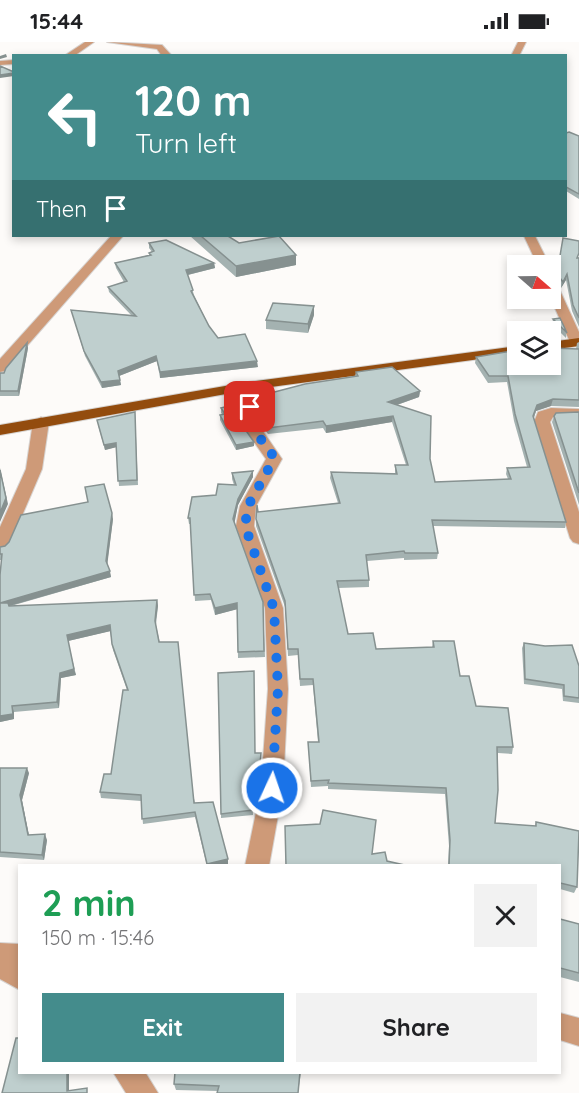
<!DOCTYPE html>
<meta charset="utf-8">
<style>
:root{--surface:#fff;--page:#f2f2f2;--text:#202124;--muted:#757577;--accent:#448c8c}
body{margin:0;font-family:Quicksand,sans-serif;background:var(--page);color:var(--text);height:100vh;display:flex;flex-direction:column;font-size:22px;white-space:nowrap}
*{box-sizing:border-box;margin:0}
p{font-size:20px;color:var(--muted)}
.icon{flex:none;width:33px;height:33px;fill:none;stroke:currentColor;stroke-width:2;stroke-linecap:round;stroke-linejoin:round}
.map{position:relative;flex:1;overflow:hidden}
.details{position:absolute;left:18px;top:822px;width:543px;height:210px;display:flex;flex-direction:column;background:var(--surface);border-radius:0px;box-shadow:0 3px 9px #0003}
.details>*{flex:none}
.hud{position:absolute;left:12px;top:12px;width:555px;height:183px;border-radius:0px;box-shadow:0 3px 9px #0003;background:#448c8c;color:#fff;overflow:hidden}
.needle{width:39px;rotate:110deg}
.controls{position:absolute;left:507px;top:213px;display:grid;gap:12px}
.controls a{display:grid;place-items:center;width:54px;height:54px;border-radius:0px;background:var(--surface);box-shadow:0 3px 9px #0003;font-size:30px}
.pin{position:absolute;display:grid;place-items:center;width:51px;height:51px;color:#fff;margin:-26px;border-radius:12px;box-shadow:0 3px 9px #0006}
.me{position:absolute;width:66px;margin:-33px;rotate:3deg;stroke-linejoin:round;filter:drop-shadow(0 0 4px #0008)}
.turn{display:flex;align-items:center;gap:21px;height:126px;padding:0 24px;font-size:27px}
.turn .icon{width:78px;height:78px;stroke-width:2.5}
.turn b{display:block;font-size:42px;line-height:51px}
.then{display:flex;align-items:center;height:57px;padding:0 24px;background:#0003;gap:12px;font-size:22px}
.round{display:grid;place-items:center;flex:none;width:63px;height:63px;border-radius:0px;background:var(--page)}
.head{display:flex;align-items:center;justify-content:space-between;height:102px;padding:0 24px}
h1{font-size:36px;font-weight:700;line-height:45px;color:#1e9e55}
.button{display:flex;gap:12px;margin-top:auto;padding:12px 24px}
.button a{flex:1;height:69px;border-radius:0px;background:var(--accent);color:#fff;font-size:24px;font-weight:700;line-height:69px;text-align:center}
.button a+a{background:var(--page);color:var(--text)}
.status{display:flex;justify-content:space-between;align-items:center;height:42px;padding:0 30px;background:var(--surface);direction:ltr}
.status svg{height:16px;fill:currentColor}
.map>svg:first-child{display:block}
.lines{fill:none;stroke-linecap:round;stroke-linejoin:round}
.minor-casing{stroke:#d7d4d2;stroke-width:2}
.major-casing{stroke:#d7d4d2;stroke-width:2}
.minor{fill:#ce9a78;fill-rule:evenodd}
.major{fill:#934c0e;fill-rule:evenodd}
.wall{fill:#a4b2b1}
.shaded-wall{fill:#869190}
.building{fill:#bfcfce;stroke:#869190;stroke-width:1.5}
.route{stroke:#1a73e8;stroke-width:10;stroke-dasharray:0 18}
</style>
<div class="status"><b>15:44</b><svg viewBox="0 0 49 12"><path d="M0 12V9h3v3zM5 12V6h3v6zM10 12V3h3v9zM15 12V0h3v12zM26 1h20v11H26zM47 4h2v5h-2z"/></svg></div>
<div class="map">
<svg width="579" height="1051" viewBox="0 0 579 1051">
<rect width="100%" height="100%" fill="#fdfbf9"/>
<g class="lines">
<g class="minor-casing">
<path id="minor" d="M85,0H94L74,14H64Z
M107,0L162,3L172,14H162L157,7Z
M518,0H526L519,14H511Z
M14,18V22L0,23V19Z
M111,194H123L5,329L0,330V317Z
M524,194H535L550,224H538Z
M550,236L556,240L579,290V304L572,303L570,300L550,255Z
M248,340L255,344L260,385L282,417L256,464L254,484L283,566L288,647L283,746L269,824H245L261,746L268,647L265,566L236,484L240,464L266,417L244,386L241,344Z
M551,366L579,367V375H553L550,380L579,470V502L573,500L570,496L534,380L538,370Z
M41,375L49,380L42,427L9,504L6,508L0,510V485L26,427L33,380Z
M0,901L20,902V948L0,937Z
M560,971L579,976V1004L560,998Z
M113,1030H145L158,1051H126Z"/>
</g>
<g class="major-casing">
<path id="major" d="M579,296V304L550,308V300Z
M518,304V312L248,348L0,393V383L248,340Z"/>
</g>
<use href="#minor" class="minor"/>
<use href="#major" class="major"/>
</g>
<path class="wall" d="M566,91L579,94V157L566,149Z
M190,194H228L239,201L296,223L236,235Z
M563,196L579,216V285L572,269L566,238L561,246L556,237Z
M149,201L214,221L215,226L188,233L194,253L209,284L218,296L258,325L160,336L157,319L119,334L121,343L102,346L85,314L71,268L131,273L109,250L108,245L124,240L116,226L115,221L149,213V211L152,210L149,206Z
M314,273L308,291L266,287V278Z
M553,277L566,291V296L552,282Z
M579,300V365L551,364L536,369L534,376L566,480L565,486L433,484L438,511L437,517L404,518V516L367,519L369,538V545L338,546L348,592L376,607L432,605L433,599L460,634L476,664L513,705L512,712L498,711L495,781L535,784L536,780L577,845L574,851L560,847V824H448L449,804L445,752L328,747V744L311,745L308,700H318L313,643L300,644L298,613L288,614L285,565L256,484V477L258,470L338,461L330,436L331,430L395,431V423H406L392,380L326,391L323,386L268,392L262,384L259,354L355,334L356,330L420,349L419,355L397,363L430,417L435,440L508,437L506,432L507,426L527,425L514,379L507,340L488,341L475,321L476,315L518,322L576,307L577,301Z
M27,301L28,306L19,354H0V331H4Z
M221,366L242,383L254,404L236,408L220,378V373H223L221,371Z
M135,370L138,443L119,444L116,405L105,408L98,383Z
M579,370V463L552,380L554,374Z
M232,431L253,435L238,463L234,480L263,560L265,615L238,616L237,567L215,573L211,558L195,559L191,482H189L188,476L216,453L234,443L232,437Z
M113,477L107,522L111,535L11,564L157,558L158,564L156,583L195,761L228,817V823L207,824L195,775L143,782L141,759L101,756L100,750L111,732L127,648L113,608L110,589L68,599L76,633L61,636L59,666L14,670V677L0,680V533L2,518H0V505Z
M524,601L579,624V661L563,659L562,647L524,642L522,606Z
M255,711H261V716L259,738H251L253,773L221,776V772Z
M0,726L29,731L22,758L29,793L47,798L44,818L0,815Z
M560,877L579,882V940L560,935Z
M301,1030L298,1051H217L218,1049L176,1048L174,1042Z"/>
<path class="shaded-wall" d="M6,12L7,15L0,17V14Z
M14,31V34L0,36V33Z
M296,213V223L236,235V224Z
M214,221L215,226L187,233L186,228Z
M567,232L566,238L561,246L563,240Z
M314,264V273L308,291V282Z
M27,301L28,306L19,354L18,349Z
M156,314L157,319L119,334L118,329Z
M257,319L258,325L160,336V330Z
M120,338L121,343L102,346L101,340Z
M420,349L419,355L388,366V360Z
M553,357L551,364L536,369L532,381L537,363Z
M393,374L392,380L326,391V384Z
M254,400V404L236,408V403Z
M116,401L117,405L105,408L104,403Z
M0,426L8,462L0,480Z
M253,429V435L238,463L234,484L233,477L238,457Z
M112,471L113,477L107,525L106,519Z
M110,529L111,535L9,564L0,561Z
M157,558L158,564L155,584V579Z
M237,561L238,567L215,573V566Z
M110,583L111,589L68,599L67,593Z
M74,627L76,633L61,636L59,666L57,660L60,631Z
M12,664L14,670V677L0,680V674Z
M27,726L29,731L22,758L30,799L28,793L20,753Z
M45,792L47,798L44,818L42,813Z
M228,817V823L207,824V822Z
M67,1030H69V1051L67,1049Z"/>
<path class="building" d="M0,24L14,30V31L0,33Z
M569,90L579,94V152L566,145V91Z
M201,194H228L239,201L279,194L296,213L236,224Z
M563,196L579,199V211L577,216H579V276L573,263L567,232L563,240L557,232Z
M166,198L214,221L186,228L193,248L191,249L209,284L218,296L245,292L257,319L160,330L156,314L118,329L120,338L101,340L84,309L71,268L136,274L108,245L127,239L115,221L151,213L149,211L154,209L149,201Z
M273,261L314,264L308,282L266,278Z
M560,276L567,291L553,277Z
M27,301L18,349H0V331H4L6,326Z
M550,306L579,307V358L553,357L537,363L533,374L566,480L432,478L438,511H405L404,509L366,513L369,538L337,539L348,592L373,591L376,607L434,605L433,599H454L460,634H469L476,664L508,666L513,705H497L498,748L495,781L536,784V780L579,789L577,845L560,841V824H449L450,798L446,746L328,741L329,738L311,739L308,700H319L313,637H300L298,607H288L285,559L256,477L257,463L258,470L340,461L331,430L397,432L395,423H408L393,374L326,384L323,379L268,386L262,378L259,354L305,342L358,334L356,330L392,325L420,349L388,360L431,374L430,417L435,440L511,437L507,426L530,425L515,372L508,334H489L476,315L518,308V322H550Z
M240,361L242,383L254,400L236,403L220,373L225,372L221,366Z
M135,370L137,438L118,439L116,401L104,403L97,378Z
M579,370V451L554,374L556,371Z
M0,428L6,456L0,471Z
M253,429L238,457L233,477L263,560L264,609L238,610L237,561L215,566L210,552L194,553L190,476H188L192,455L216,453L218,442L236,443L232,431Z
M104,442L112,471L106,519L110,529L0,561V533L2,512H0V505L5,504L9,500L21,473L88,460L85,445Z
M157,558L155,579L159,600H178L194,761L213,760L228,817L207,822L195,770L142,777L141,753L100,750L104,732H111L123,648H128L112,602L110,583L67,593L74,627L60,631L57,660L12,664L13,672L0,674V561H8L9,564Z
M524,601L545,604L572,603L579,624V656L564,654V643L525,637Z
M254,629L255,711H261L259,733H250L253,768L221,772L218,631Z
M0,726H27L20,753L28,793L45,792L42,813L0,810Z
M323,768L376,778L372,812L385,810L387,819L409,824H286L285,784L320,782Z
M560,877L579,882V931L560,926Z
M16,996H20V1030H67V1049L87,1046V1051H2Z
M175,1030H300L298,1051H217L219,1044L174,1042Z"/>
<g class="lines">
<path class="route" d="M250,365L252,386L271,410L274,417L248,464L245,484L274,567L278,647L272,746"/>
</g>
</svg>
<div class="controls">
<a><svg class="needle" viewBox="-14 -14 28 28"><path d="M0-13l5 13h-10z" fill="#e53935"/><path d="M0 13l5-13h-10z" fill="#757577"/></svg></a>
<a><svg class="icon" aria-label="layers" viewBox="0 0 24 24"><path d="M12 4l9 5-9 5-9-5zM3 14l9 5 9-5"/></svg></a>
</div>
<div class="pin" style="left:250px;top:365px;background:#d93025"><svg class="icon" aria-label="arrive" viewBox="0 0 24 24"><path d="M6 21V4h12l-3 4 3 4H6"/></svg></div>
<svg class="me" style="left:272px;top:746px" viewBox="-20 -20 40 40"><circle r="17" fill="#1a73e8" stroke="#fff" stroke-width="3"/><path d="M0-11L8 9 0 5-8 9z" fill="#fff"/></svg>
<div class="hud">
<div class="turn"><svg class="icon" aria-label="left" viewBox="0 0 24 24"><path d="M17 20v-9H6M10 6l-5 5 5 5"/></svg><div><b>120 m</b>Turn left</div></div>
<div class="then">Then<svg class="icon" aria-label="arrive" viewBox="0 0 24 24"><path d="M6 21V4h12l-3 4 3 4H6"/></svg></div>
</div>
<section class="details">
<div class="head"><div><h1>2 min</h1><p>150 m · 15:46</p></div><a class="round"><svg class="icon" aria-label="close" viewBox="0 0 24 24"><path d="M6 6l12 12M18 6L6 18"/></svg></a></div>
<div class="button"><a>Exit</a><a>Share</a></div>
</section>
</div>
